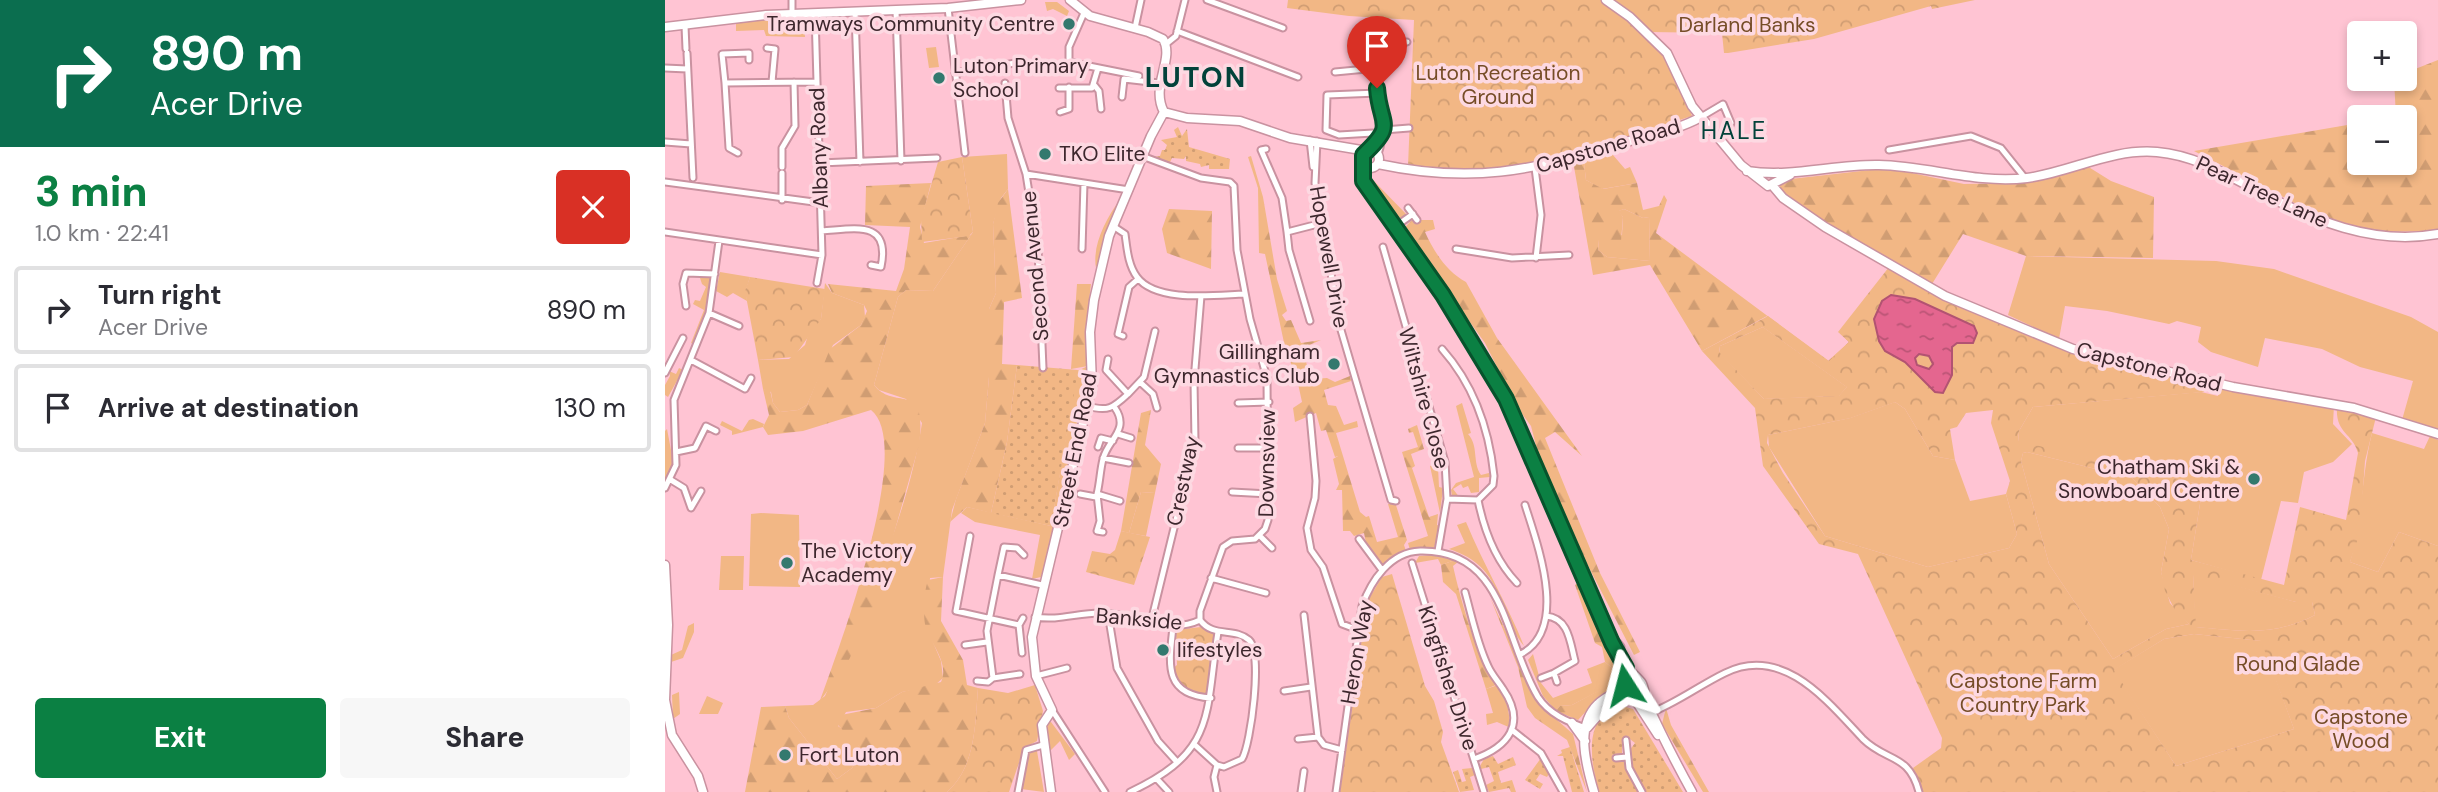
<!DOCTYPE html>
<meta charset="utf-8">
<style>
:root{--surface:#fff;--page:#f7f7f7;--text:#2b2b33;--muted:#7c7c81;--line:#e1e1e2;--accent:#0b8043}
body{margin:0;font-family:"DM Sans",sans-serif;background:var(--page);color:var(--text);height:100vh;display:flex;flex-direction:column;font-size:26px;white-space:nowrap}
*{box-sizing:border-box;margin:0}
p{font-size:23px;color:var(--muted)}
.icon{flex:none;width:38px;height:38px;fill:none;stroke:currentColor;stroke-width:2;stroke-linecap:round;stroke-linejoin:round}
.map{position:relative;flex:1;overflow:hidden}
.details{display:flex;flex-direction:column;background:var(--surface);width:665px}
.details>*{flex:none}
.top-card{background:#0b6e4f;color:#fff;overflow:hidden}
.fabs{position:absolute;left:1682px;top:21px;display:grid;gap:14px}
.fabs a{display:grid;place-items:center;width:70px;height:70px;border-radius:7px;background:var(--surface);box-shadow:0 4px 10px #0003;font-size:35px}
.pin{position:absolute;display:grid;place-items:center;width:60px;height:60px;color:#fff;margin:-72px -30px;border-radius:50% 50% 50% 0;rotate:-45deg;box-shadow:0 0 7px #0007}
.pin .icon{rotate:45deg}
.me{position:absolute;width:77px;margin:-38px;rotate:351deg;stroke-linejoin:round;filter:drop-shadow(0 0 5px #0008)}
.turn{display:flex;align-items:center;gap:24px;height:147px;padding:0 35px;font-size:32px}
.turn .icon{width:91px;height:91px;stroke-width:2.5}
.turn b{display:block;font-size:49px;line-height:60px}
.round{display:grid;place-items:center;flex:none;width:74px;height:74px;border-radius:7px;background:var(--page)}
.summary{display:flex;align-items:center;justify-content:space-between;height:119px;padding:0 35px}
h1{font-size:42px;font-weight:800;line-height:52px;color:var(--accent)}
.primary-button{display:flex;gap:14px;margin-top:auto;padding:14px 35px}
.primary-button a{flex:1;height:80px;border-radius:7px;background:var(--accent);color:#fff;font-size:28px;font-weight:800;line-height:80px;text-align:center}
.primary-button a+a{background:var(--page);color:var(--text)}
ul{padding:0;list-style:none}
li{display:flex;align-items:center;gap:21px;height:88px;margin:0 14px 10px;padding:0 21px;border:4px solid var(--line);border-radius:7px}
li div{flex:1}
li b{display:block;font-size:26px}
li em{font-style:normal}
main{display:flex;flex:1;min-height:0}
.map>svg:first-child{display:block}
.grass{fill:#f2b785}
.forest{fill:url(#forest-firs);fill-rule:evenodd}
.park{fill:url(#park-crowns);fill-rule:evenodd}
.garden{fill:url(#garden-dots)}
.water{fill:url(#water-ripples);stroke:#b25372;stroke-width:2;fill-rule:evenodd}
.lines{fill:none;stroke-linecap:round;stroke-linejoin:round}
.street-casing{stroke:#c992a0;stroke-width:9}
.secondary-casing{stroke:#c992a0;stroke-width:11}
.street{stroke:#fff;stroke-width:5}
.secondary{stroke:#fff;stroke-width:8}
.route-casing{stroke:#07532c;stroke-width:18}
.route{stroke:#0b8043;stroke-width:12}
.poi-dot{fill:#33796e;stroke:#fdd9e2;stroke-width:2.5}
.labels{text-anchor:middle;stroke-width:7;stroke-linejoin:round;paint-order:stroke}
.poi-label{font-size:21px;fill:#3d272d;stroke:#fdd9e2;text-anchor:start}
.park-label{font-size:21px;fill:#764d27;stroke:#fdd9e2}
.street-label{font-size:21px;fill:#3d272d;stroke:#fdd9e2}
.quarter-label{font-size:24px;letter-spacing:2px;fill:#02423a;stroke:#fdd9e2}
.district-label{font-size:28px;font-weight:bold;letter-spacing:2px;fill:#02423a;stroke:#fdd9e2}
</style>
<main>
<section class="details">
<div class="top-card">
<div class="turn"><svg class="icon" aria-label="right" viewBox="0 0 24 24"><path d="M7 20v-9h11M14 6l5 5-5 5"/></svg><div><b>890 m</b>Acer Drive</div></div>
</div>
<div class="summary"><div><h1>3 min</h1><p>1.0 km · 22:41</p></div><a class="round" style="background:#d93025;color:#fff"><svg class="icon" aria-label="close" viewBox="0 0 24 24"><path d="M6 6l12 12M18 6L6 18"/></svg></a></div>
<ul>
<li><svg class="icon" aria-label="right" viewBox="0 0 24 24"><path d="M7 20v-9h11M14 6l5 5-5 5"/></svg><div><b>Turn right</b><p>Acer Drive</p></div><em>890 m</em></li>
<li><svg class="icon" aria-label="arrive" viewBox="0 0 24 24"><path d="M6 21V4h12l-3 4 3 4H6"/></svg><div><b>Arrive at destination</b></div><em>130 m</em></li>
</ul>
<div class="primary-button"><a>Exit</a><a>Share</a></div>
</section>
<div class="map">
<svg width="1773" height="792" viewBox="0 0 1773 792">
<defs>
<pattern id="forest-firs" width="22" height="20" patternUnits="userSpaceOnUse" patternTransform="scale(1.75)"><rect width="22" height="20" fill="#f2b785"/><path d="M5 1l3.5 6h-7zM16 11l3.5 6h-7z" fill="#d09d73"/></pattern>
<pattern id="park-crowns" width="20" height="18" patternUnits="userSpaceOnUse" patternTransform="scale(1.75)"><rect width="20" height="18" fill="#f2b785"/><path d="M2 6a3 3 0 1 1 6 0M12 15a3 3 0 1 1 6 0" fill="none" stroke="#d09d73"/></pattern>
<pattern id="garden-dots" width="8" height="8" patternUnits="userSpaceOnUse" patternTransform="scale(1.75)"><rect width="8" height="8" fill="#f2b785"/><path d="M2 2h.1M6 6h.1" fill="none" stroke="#d09d73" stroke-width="1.8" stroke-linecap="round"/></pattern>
<pattern id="water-ripples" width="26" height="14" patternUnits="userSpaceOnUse" patternTransform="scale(1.75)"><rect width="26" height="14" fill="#e4668f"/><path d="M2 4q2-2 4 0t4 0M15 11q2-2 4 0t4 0" fill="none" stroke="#ba5475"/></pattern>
</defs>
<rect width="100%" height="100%" fill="#ffc4d3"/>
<path class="grass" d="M380,2H392L404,11L402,16L388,9L382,11Z
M138,17L140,37L101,36L99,30L71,31V22Z
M271,47L274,67L264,68L261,48Z
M342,154L343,189L336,198L328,224L331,293L324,309V377L320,423L287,510L278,577L265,578L261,626L276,661L278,678L269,686L237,692L211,708L181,712L173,726L190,738L196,750L187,768L172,779L124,718L120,706L148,705L160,696C200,607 242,520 257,423L241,399L214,390L209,385L233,297L241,290L268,291L308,232L297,157Z
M948,155L960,169L965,167L972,183L937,189L921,180L919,163Z
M706,178L743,216L732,218L714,196Z
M454,201L431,268C427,245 441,219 454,201Z
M959,209L978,218L984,217L985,261L942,257L933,250L934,240L957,235L958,217L953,211Z
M1361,256L1551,261L1609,269L1746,317L1773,332V429L1737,420L1748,381L1695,367L1657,349L1600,338L1593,367L1546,352L1533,342L1536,327L1512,321L1504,324L1442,311L1400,306L1394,339L1343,315Z
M55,272L85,277L81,290L82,301L68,293L62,297L51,291Z
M34,275L47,276L40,317L30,345L26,343L39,310L28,304L30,300L35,301L41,287L37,284Z
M160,283L167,293L199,305L200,317L196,325L168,345L142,405L133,410L115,412L108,403L106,392L98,389L93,360L124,359L140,345L144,332L156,319Z
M1098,327L1182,387L1174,396L1099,399L1054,353L1055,346Z
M423,366L396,504L376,577L367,579L375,535L310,522L296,513L302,507L386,526L412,371Z
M14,368L18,370L3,397L0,395V385L5,376L4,371L11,374Z
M1554,388L1669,405L1668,424L1687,444L1668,462L1639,472L1633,503L1616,501L1596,580L1526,560L1538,485L1353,442L1354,431L1368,407L1536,392L1553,396Z
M1230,402L1240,409L1268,456L1290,460L1305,501L1341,494L1352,534L1344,548L1263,567L1160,536L1104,447L1103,435L1185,418Z
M797,403L806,433L803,434C814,446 807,462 816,475L824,473L825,477L814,478V492L806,493L803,486L798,488L796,484L788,489L795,498L787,495L786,490L791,483L809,477L791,406Z
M88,419L99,424L98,427L67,435V431L55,425L57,421L77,431L84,420Z
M2,429L9,466L0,485V431Z
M1707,433L1759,449L1765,436L1773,440V546L1734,532L1713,572L1685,562C1698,520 1696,476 1707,433Z
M1362,452L1467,478L1495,507L1504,529L1496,572L1505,603L1524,624L1501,629L1448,659L1384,564L1356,461L1358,453Z
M775,463L776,466L773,467L774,487L778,488L775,513L765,466Z
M476,492L490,493L481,536L464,533Z
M96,513L134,515L135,587L84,586L86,514Z
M801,522C818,564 842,603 859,646C830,609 840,567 784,549L800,543L792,525Z
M766,555L790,560L776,565L773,559L750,563L754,556Z
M56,556H79L78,590H54Z
M1528,574L1631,602H1647L1650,615C1607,637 1577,631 1530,627Z
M29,623V632L18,658L6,662V655L17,650L23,626Z
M1529,634L1597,641L1629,729L1511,766L1448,670L1499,639Z
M868,654L876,683L888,698L927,683L922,669L940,662L946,667L953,681L907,705L895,706L891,711L878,696L863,660Z
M833,685L841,697L846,728L832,722L822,725L821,714L828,713L821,689Z
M14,692L15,714L8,719L7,695Z
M42,696L58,703L53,714H34Z
M386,722L410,754L404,760L395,741L380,756L381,723Z
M368,749L372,751L379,792L356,789L364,751Z"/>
<path class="forest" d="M1773,60V231L1709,232L1651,214L1529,151L1694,123V163H1740V117H1731L1729,79H1740V73Z
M945,148L948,155L919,163L921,180L938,189L972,183L978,210L994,206L999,195L1002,200L991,233L1163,361L1184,342L1180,338L1184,331L1230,402L1185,418L1114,431L1099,399L1174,396L1182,387L1098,327L1102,316L1037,351L985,265L928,275L908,161ZM959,209L978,218L984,217L985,261L942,257L933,250L934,240L956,241L958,217L954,211Z
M586,156L598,197L612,279L622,311L617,315L621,321L626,320L636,343L656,340L637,348L646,379L662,378L670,382L685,376L686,381L659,390L663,405L671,406L679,425L692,421L693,427L671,433L695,512L701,517L704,516L712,542L733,537L723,504L730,502L742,540L739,545L741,551L718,565L702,548L699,533L689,536L685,531H678L677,490H671L674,484L668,459L673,456L670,457L661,430L656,431L651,413L630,422L628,408L637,402L632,379L639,374L637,371L628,374L625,359L634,356L631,350L621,352L600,254L594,253L593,188L583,157Z
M1422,166L1446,181L1489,197L1488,258L1361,256L1298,234L1267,284C1227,262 1141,222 1114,189L1117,180L1223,168L1299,184L1358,183Z
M266,183L255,227L259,243L306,235L268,291L241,290L233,297L209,385C230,412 263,378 254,445L207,611L182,664L155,701C172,653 251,445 206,410L138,431L103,435L98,427L104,415L98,389L105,390L108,403L115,412L133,410L142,405L165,349L196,325L202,311L199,305L167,293L163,284L231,291L239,269L245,227L200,225L201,186Z
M343,189L357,298L339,302L337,364L352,365L342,442L326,513L302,507L285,522L291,499L320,423L324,377V309L331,293L328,224L333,203Z
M504,209L547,211L546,269L502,253L497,229Z
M747,220L750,224L755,220H768L770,229L760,232C769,252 782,272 801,282L832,338L917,456L890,432L880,438L935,573L975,652L969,655L896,513L877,469L866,426L852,407L820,343L743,236L739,228Z
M412,284H426L420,335L423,366L406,369Z
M486,410L480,445L496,464L490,493L476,492L464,533L456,531L476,413Z
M752,425L759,449L746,454L750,466L747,468L764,517L773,514L772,525L776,526L769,548L745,550L743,543L763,536L737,452L753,447L748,432L744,433L743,429Z
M790,560L793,562L788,566C796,601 811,655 831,685L821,689L791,594L778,582L776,565Z
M278,577L276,621L298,660L302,685L313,688C310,725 311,766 282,792H80L96,707L120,706L124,718L172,779L187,768L196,750C190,737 178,734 171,722L176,715L211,708L237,692L276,682C285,662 264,643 260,624C258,611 259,592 263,580Z
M913,583L956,675L953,684L937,694L913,720L891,711L895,706L907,705L953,680L946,667L940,662L937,647L930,643L910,585Z
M825,597L875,705L908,734L922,792L902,740L870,718L862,707L853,667Z
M1001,708L1006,725L1044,792H1038L997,724Z"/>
<path class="park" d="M623,0H937L963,17L1003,58L1027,116L881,163L808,172L743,166L749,20L684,16L622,8Z
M947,0H1310L1267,9L1266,6L1149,39L1063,53H1059L1057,33L983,32L968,14Z
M297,157L308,232L304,236L257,242L256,219L273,162Z
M1224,267L1279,299L1413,355L1541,383L1539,392L1368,407L1354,431L1353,441L1538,485L1526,560L1619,585L1635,507L1681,520L1693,453C1687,432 1670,434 1672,406L1711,417L1700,461L1695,532L1685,562L1713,572L1734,532L1773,546V792H1258L1248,768L1276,748L1277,738L1193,554L1154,544L1098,466L1090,408L1037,351L1103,316L1164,361L1184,342L1173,332ZM1098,327L1182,387L1174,396L1099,399L1054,352L1055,346ZM1230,402L1240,409L1268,456L1290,460L1285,429L1292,427L1301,413L1328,410L1326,423L1345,481L1341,494L1352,534L1344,548L1263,567L1160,536L1118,473L1102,443L1103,435L1185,418ZM1362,452L1467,478L1495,507L1504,529L1496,572L1500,591L1511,612L1524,624L1501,629L1448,659L1384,564L1356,461L1358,453ZM1528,575L1631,602H1647L1650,615C1607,637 1577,631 1531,627ZM1529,634L1596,641L1629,729L1511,766L1449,670L1499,639Z
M85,277L160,289L156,319L129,357L93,360L80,291Z
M456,531L485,537L469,585L421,572L427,551L445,554L450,550Z
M727,574L760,686L769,701L778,732L776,742L794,792H675L702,602L717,577Z
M536,627L550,635L541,696L517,689L507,669L512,665L511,630Z
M370,685L378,711L372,741L359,748L344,792H282C311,766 310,725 313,688L343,693Z"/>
<path class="garden" d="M513,127L517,136L522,129L524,147L565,159L564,169H544V165L536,167L535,164L521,161V156L519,159L507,158L504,164L488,157L495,156L497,150H500L502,145L496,140L512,137L509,130Z
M352,365L413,370L386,526L326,513L342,442Z
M954,705L968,709L1018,792H981L970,775L964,751L970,743L961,736L957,740V754L947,755L950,762L959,761L974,792H934C926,763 917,718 954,705Z
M905,747L919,792H907L898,756H892L897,753L896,750Z
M828,756L833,764L848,757L851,765L833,772L836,783L847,780L851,792H846L844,788L824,792L821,785L829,781L824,767L816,769L815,766L819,759Z
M876,758L885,772L882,777L875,774L871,780L878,784L875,789L860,780Z
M807,768L810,775L805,777L809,790L795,792L788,772L793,770L797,782L801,781L797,769Z"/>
<path class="water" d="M1226,295L1250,299L1309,326L1312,333L1308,343H1292L1287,347V375L1278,393L1270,392L1240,362L1220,351L1214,341L1209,319L1217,301ZM1254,354L1264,356L1268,364L1264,369L1252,365L1250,358Z"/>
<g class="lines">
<g class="street-casing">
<path id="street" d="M127,0V14
M542,0L618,28
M283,8L300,153
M231,11L236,161
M190,12L195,162
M150,13L157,255L152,283
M419,13L404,47V62L474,76
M20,26L21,49
M470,28L476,0
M512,31L633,77
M501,44L511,36L520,0
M102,48L110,49L107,82
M22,53L28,178
M84,60V53L57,54L60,83L151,82
M0,68L22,69
M670,72L712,68
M290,73L356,62
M60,83L64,148L73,153
M340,83L343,118L361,174L373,249L378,368
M430,86L434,91L436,109
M394,88H427L433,68
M457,97L459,79L494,83
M395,112L404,109V87
M1036,117L1058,104L1066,123L1063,130
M719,130L744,128
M708,133L674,135L661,130L662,95L713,93
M645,140L648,167
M652,141L650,183L676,330L726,500L731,501
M0,142L26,144
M601,149L596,150L617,198L622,232
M705,150L716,138
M1224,150L1306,136L1336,148L1360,178
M713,154C724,123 712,98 712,68L721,58L724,43L742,42
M477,156L536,178L565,182L569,186L572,250L585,319L602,378L603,520L600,529L590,539L567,541L558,547L535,611V620C548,638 569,627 584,640C598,652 586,744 577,759L559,767L552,765L530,745
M155,163L272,158
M117,167V148L130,126L129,82
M870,168L876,215L871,258
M361,174L464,190
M0,182L156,203
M117,200V173
M743,208L752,220
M448,226L460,234C462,248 463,265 472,277C491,303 551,295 579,294
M731,226L748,214
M157,231C189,229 226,219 216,267L206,265
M0,232L157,255
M718,247L780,462L782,499L773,551
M417,249L419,183
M791,249L847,258L904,255
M21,306L18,284L21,273L50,274
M44,313L74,326
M645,321L624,250L622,232L657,223
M458,336L453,334L464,287L473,279
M777,349C809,385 824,428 829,476L828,485L813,500L782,499
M572,358L596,351
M26,360L80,389L86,378
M0,373L18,338
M476,383L488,394L492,408
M463,394L479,377L490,331
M573,403L604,402
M422,406C443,412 448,408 463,394L441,370L443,359
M645,416L651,481L650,498L642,528L646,550L658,567L677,624L693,630
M453,434L466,438
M433,447L436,438L448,441
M573,448H604
M11,452L30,448L41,426L51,431
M438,458L464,463
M6,480L19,488L26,508L36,491
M0,488L11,465L9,400L44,313L54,241
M567,492L604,494
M415,494L431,497
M432,494C435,482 435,471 438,459C443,439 465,430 450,408
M813,500C819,530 830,560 852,583
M438,532L432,531L435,521L432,494L455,501
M305,536L291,611L354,625L358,618
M595,536L607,548
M694,539L717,570
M747,563L819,792
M333,575L339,547L352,548L359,555
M546,578L601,593
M800,592C807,617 812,643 823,666C827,675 833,681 838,689C862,724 843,747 809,759
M443,613L452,668L493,741L512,762
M639,615L653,737L659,745L677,750
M881,616C904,618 905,642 910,661L889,673L892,682
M370,617C393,621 412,613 435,613C470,612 502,636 535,620
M486,622L530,442L529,381L536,296
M354,625L357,653
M508,627C504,664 498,695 546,698
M300,645L322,642
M856,654C904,629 873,546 860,505
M355,674L328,678L322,631L333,575L377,585
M371,676L402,668
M876,678L889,673
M312,681L323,682L328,678
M619,691L646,687
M387,710L440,792
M985,713C1010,704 1035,685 1060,673C1118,644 1163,702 1198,739C1221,762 1244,753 1254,792
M847,730L876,753L898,792
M633,739L653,737
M961,740L964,768L977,792
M951,758L962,757
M552,765L549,777L552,792
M491,778L504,792
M353,792L361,750L378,745
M465,792C552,751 540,715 553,632
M636,792L639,771
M671,792L697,606C706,581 725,552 755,551C841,549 839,641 873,697C884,714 903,722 921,728"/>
</g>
<g class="secondary-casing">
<path id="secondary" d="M405,0L425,16L483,32L498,39C510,59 485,86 499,112
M941,0L965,17L1002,53L1027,106L1076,165L1103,186L1125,175
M0,27L101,15L283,8L356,0
M499,112L522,118L575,121L625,138L702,151
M696 159a9 9 0 1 1 18 0a9 9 0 1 1-18 0Z
M713,164C807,184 865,171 955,144C982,135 1011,131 1036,117
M699,165L698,181L778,295L841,399L946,636L950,649L954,652
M1082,171C1126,178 1170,164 1214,165C1264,166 1311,184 1362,178C1406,172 1447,148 1492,152C1528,155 1559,173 1591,190C1647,220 1708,246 1773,234
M1107,185L1118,198L1160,227L1280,296L1408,349L1568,387L1689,408L1773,434
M0,565L3,625L0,700
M946,636L955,647C952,663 968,672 976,682C980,687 979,697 982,703C996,734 1011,763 1027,792
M969,698L993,735
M0,700L7,735L33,776L38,792
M907,723L920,741
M922,728C942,706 942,700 973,697L978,691
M386,792L377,725L387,710L371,676L367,637L427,385L425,332L429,300L444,236L486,136L499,112
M929,792C921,765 910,726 933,704C941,696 952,693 960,685"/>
</g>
<use href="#street" class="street"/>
<use href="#secondary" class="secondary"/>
</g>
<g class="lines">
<g class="route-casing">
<path id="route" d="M712,88C715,127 732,123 698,155V181L778,295L841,399L947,643L961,668L960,685"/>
</g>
<use href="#route" class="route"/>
</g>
<g class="poi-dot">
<circle cx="404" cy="24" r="7"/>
<circle cx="274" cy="78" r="7"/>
<circle cx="380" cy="154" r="7"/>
<circle cx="669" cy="364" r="7"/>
<circle cx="1589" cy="479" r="7"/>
<circle cx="122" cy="563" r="7"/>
<circle cx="498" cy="650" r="7"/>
<circle cx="120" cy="755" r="7"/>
</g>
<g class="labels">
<g class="poi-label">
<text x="390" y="31" text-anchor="end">Tramways Community Centre</text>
<text x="288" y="73">Luton Primary<tspan x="288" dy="24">School</tspan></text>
<text x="394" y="161">TKO Elite</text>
<text x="655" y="359" text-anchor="end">Gillingham<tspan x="655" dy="24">Gymnastics Club</tspan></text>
<text x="1575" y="474" text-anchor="end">Chatham Ski &amp;<tspan x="1575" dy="24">Snowboard Centre</tspan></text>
<text x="136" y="558">The Victory<tspan x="136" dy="24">Academy</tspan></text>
<text x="512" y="657">lifestyles</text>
<text x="134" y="762">Fort Luton</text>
</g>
<g class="park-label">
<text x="1082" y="32">Darland Banks</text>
<text x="833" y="80">Luton Recreation<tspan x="833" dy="24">Ground</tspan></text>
<text x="1633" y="671">Round Glade</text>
<text x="1358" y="688">Capstone Farm<tspan x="1358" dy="24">Country Park</tspan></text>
<text x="1696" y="724">Capstone<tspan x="1696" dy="24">Wood</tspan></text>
</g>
<g class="street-label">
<text transform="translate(943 146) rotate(-16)" y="7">Capstone Road</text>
<text transform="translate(154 148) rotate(-92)" y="7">Albany Road</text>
<text transform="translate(1597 192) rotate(25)" y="7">Pear Tree Lane</text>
<text transform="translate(664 257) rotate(80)" y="7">Hopewell Drive</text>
<text transform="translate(370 266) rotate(-95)" y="7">Second Avenue</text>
<text transform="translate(1484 367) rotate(14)" y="7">Capstone Road</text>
<text transform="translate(759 398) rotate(75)" y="7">Wiltshire Close</text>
<text transform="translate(410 450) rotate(-79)" y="7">Street End Road</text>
<text transform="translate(602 463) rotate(-89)" y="7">Downsview</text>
<text transform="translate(518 481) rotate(-78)" y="7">Crestway</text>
<text transform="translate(474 619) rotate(5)" y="7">Bankside</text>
<text transform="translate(692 652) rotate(-80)" y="7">Heron Way</text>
<text transform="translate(783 678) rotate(72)" y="7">Kingfisher Drive</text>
</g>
<g class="quarter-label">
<text x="1069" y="139">HALE</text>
</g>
<g class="district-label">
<text x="531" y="87">LUTON</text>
</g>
</g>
</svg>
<div class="fabs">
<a>+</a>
<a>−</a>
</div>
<div class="pin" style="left:712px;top:88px;background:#d93025"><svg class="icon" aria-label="arrive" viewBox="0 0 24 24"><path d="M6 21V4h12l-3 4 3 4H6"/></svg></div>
<svg class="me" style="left:960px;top:685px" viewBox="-20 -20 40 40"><path d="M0-17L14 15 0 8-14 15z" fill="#0b8043" stroke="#fff" stroke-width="4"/></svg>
</div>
</main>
